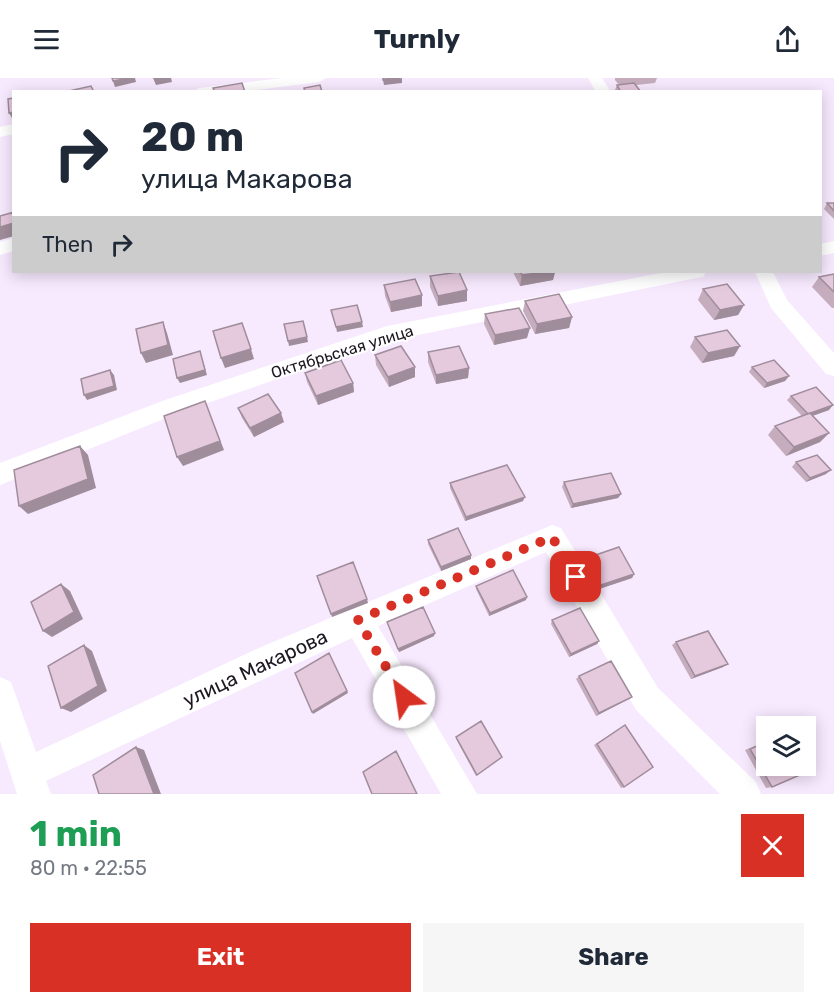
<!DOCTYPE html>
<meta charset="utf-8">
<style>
:root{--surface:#fff;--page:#f6f6f7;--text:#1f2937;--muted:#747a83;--accent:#d93025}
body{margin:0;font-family:Rubik,sans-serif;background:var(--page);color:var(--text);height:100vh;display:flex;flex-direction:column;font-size:22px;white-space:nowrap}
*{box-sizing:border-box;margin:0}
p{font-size:20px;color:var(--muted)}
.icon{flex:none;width:33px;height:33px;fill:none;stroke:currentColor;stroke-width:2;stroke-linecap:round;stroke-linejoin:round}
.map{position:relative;height:716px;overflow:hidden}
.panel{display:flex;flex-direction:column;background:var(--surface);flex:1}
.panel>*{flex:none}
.banner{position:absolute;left:12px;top:12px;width:810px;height:183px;border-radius:0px;box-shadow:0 3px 15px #0003;background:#fff;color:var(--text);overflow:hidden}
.tools{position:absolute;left:756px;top:638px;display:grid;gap:12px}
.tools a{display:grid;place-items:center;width:60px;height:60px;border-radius:0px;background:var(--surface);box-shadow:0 3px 15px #0003;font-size:30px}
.pin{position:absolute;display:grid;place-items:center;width:51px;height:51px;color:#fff;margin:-26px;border-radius:12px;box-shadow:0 3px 9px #0006}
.me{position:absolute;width:66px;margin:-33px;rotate:329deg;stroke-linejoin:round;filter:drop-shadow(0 0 4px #0008)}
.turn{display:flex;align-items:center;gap:21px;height:126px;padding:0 30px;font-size:27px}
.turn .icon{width:78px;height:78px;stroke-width:2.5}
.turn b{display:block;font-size:42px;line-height:51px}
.then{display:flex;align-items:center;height:57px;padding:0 30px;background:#0003;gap:12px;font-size:22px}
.round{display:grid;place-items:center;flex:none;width:63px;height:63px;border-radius:0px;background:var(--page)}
.headline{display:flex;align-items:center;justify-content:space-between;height:102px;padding:0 30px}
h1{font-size:36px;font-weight:700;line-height:45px;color:#1e9e55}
.primary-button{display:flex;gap:12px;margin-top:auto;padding:12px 30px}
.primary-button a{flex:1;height:69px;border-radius:0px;background:var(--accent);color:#fff;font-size:24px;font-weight:700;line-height:69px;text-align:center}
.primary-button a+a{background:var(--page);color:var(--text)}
header{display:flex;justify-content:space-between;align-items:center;height:78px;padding:0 30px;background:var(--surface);font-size:27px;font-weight:700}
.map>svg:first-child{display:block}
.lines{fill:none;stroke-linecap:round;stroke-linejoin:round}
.minor{fill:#fff;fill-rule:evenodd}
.wall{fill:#c5adbe}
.shaded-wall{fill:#a08d9b}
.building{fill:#e5c9dd;stroke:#a08d9b;stroke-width:1.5}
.route{stroke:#d93025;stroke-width:10;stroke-dasharray:0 18}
.labels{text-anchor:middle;stroke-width:4.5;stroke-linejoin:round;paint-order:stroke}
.street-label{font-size:16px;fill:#1e1821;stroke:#fff}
.near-street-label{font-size:20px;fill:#1e1821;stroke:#fff}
</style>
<header><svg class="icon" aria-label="menu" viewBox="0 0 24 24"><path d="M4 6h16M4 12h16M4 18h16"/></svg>Turnly<svg class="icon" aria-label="share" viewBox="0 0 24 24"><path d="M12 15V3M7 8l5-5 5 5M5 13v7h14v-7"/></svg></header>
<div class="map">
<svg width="834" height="716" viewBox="0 0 834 716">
<rect width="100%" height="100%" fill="#f7e9fe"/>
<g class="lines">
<path class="minor" d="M282,0H326L319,4L240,14H192L199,10Z
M588,0H602L611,14H596Z
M14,46V56L0,59V49Z
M14,160V173L0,177V164Z
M834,163V175L820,178V166Z
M666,194H706L703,199L696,200L389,263L181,334L0,407V385L165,322L387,248Z
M755,194H773L787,222L834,275V298L826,296L771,230Z
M552,447L561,450L658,610L756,704L761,716H720L636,632L546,474L378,548L477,716H441L352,560L46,703L51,716H17L0,663V599L11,604L36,674L261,569Z"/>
</g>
<path class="wall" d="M615,0H657L655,5L636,7L641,14H616L615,12L617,7H619L615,2Z
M827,125H834V141L824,131Z
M513,194H555L553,202L520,208Z
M834,196V230H832L812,209L819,199Z
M430,198L467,212V223L438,228L430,209Z
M384,207L422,217V228L391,234L385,218Z
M703,211L744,227L738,237L714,242L698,222Z
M525,223L572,239L569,250L535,256L523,233Z
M485,236L527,260L494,267L484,246Z
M695,259L740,268L734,278L702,285L690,269Z
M428,274L469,290L468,300L436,306L428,284Z
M375,277L415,289V299L389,309L376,287Z
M752,289L789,298L785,303L764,310L749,294Z
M305,295L353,305L354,314L318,327L307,304Z
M791,318L829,332L812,338L829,355L820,364L786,378L768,357L775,348L802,338L787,322Z
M238,330L284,344L254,359L242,340Z
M796,384L826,396L806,404L792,389Z
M564,404L621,416L618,420L571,430L562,409Z
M450,405L523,423L465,443L450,410Z
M428,462L471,481L441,493L428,466Z
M587,480L634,496L632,500L599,511L585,484Z
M476,508L526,522L489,538L476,511Z
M552,542L599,563L597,566L569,579L551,546Z
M387,544L434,558L399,574L388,547Z
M676,564L723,589L691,601L672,567Z
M579,598L632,619L596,638L576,601Z
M625,647L624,709L621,710L594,667Z
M456,659L502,679L476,698L456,661Z
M766,664L772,709L766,710L745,672Z"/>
<path class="shaded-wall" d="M130,0H135L136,4L115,9L113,3Z
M153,0H171L172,4L156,7Z
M402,0V5L384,7L383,2Z
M14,34V40H12L9,35Z
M14,145V158L0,162V149Z
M546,194H555L553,202L520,208L522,197Z
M467,212V223L438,228V218Z
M422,217V228L391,234L390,224Z
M744,227L738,237L714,242L720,232Z
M572,239L569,250L535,256L537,246Z
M163,244L167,255L173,277L146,285L141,275Z
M362,244L363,249L337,254L336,249Z
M530,250L527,260L494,267L495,257Z
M307,259L308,264L289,268L288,263Z
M740,268L734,278L702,285L708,275Z
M251,271L254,281L225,290L221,280Z
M200,273L207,297L180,305L177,300Z
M415,289V299L389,309L388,299Z
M469,290L468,300L436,306V297Z
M110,292L114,297L117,312L87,322L84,317Z
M789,298L785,303L764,310L767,305Z
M353,305L354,314L318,327L316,318Z
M205,323L224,372L183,388L177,379Z
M833,327L829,332L804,341L808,336Z
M281,335L284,344L254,359L250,350Z
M829,355L820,364L786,378L794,369Z
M80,368L88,377L96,410L28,436L19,428Z
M831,392L826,396L806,404L810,400Z
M621,416L618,420L571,430L573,426Z
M525,419L523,423L465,443L466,439Z
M471,477V481L441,493V489Z
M634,496L632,500L599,511L601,507Z
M61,506L70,513L83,541L52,559L43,553Z
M527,519L526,522L489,538L490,535Z
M367,521L368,525L332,539L331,536Z
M435,555L434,558L399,574L398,571Z
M599,563L597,566L569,579L571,576Z
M84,567L92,573L107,613L71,634L61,630Z
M728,586L723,589L691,601L695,598Z
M347,613L348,615L313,636L312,634Z
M632,619L629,621L596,638L599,635Z
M136,669L144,672L161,716H154Z"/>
<path class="building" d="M112,0H130L113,3Z
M383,0H400L383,2Z
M242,5L245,14H215L213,10Z
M634,5L641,14H621L617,7Z
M320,7L322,14H305L304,10Z
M91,8L94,14L69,13Z
M14,20V34L9,35L8,21Z
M827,125H834V133Z
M14,134V145L0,149V138Z
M459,194L467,212L438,218L430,198Z
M520,194H546L522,197Z
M834,196V214L819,199Z
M415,201L422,217L390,224L384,207Z
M727,206L744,227L720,232L703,211Z
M559,216L572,239L537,246L525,223Z
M357,227L362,244L336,249L331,232Z
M519,230L530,250L495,257L485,236Z
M303,243L307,259L288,263L284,246Z
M163,244L168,267L141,275L136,251Z
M242,245L251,271L221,280L213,253Z
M727,252L740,268L708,275L695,259Z
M401,268L415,289L388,299L375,277Z
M459,268L469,290L436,297L428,274Z
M200,273L205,292L177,300L173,281Z
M341,282L353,305L316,318L305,295Z
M774,282L789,298L767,305L752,289Z
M110,292L114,308L84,317L81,301Z
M816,309L833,327L808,336L791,318Z
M268,316L281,335L250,350L238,330Z
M205,323L220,363L177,379L164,338Z
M810,335L829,355L794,369L775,348Z
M80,368L88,401L19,428L14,392Z
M817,377L831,392L810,400L796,384Z
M507,387L525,419L466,439L450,405Z
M611,395L621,416L573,426L564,404Z
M458,450L471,477L441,489L428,462Z
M619,469L634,496L601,507L587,480Z
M353,484L367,521L331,536L317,498Z
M513,492L527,519L490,535L476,508Z
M61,506L74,534L43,553L31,524Z
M423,529L435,555L398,571L387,544Z
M580,530L599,563L571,576L552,542Z
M708,553L728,586L695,598L676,564Z
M84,567L98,608L61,630L48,588Z
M329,575L347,613L312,634L295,595Z
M611,583L632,619L599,635L579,598Z
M481,643L502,679L477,697L456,659Z
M625,647L653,689L624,709L597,666Z
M766,664V687H803L807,694L772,709L750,671Z
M136,669L154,716H99L93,697Z
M396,673L417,716H372L363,694Z"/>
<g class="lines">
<path class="route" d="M404,619L358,542L552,459L576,499"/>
</g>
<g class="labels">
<g class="street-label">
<text transform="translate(342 273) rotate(-17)" y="6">Октябрьская улица</text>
</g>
<g class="near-street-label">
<text transform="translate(255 590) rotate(-25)" y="7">улица Макарова</text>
</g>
</g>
</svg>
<div class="tools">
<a><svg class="icon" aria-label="layers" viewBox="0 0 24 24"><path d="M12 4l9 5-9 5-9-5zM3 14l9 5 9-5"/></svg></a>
</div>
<div class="pin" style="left:576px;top:499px;background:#d93025"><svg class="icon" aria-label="arrive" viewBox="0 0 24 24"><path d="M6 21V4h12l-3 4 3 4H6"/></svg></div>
<svg class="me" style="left:404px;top:619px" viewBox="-20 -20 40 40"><circle r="19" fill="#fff"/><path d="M0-13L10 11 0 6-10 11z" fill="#d93025"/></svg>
<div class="banner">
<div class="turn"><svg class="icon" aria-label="right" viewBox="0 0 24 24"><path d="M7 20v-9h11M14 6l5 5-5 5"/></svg><div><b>20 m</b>улица Макарова</div></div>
<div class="then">Then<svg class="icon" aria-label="right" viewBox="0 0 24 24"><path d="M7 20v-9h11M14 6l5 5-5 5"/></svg></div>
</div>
</div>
<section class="panel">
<div class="headline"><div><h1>1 min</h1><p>80 m · 22:55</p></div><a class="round" style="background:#d93025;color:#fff"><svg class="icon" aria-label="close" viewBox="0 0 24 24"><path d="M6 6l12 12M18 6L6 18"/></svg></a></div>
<div class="primary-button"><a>Exit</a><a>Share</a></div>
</section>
